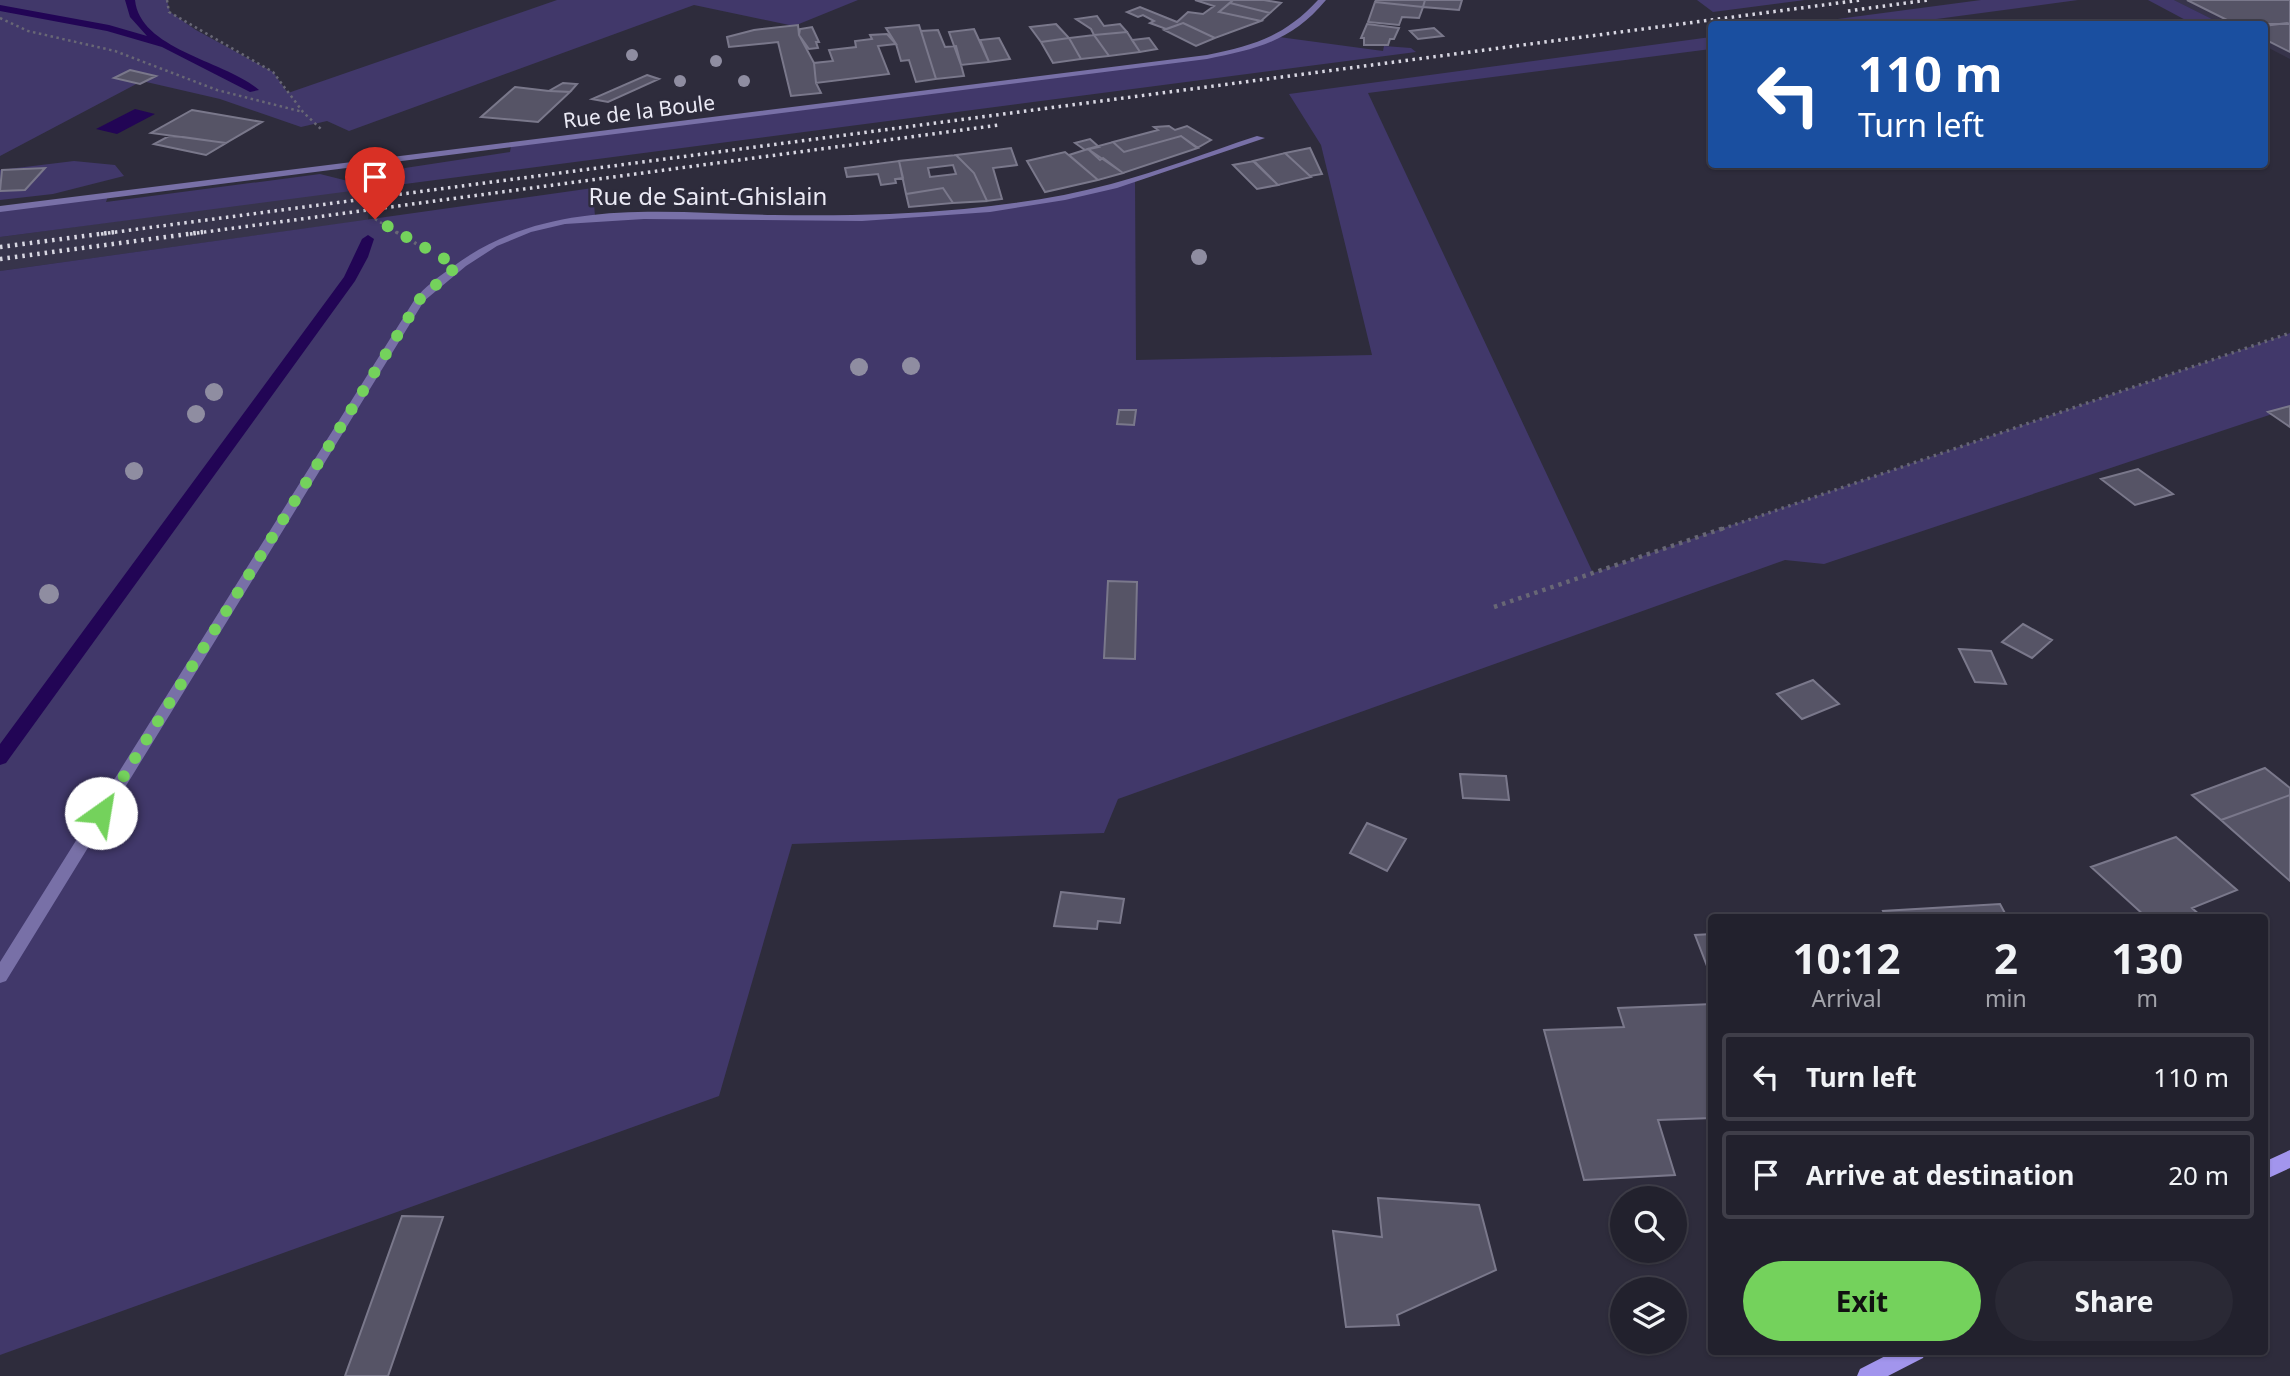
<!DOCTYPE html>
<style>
:root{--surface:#22212d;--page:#2a2935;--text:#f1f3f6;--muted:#a2a3aa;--line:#3f3e49;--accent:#74d25c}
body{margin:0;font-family:"Noto Sans",sans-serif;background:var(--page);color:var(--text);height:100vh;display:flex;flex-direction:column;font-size:26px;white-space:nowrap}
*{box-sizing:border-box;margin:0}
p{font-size:23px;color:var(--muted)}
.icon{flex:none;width:38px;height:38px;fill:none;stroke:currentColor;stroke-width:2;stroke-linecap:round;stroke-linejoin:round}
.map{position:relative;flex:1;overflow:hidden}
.side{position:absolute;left:1708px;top:914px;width:560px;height:441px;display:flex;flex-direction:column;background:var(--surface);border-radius:7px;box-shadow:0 2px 5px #0004,0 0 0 2px var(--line)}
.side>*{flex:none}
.banner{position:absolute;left:1708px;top:21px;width:560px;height:147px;border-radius:7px;box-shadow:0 2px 5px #0004,0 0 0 2px var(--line);background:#1a4fa0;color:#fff;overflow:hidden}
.fabs{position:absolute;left:1610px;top:1186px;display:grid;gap:14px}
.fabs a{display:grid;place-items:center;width:77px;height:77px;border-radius:50%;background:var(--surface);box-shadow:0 2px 5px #0004,0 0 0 2px var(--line);font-size:35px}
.pin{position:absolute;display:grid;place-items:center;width:60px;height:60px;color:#fff;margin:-72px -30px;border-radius:50% 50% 50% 0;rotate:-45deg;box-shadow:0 0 7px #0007}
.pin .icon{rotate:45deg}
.me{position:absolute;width:77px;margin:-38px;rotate:32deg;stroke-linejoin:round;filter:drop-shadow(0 0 5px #0008)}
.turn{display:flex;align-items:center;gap:24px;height:147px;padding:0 35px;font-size:32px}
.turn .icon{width:91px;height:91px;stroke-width:2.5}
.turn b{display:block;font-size:49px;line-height:60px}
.eta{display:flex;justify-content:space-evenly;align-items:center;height:119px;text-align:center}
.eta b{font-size:42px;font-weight:700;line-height:49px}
.primary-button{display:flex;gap:14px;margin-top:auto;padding:14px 35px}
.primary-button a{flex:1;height:80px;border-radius:42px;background:var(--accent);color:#111;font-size:28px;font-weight:700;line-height:80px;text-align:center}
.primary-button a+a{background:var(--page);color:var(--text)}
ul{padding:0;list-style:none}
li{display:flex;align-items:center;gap:21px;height:88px;margin:0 14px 10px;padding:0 21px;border:4px solid var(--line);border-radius:7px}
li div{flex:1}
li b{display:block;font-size:26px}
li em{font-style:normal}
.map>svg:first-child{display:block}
.built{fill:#37344b}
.green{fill:#41386a}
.water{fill:#220555}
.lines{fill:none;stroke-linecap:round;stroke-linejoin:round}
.stream{fill:#220555;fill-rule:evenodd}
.building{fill:#565466;stroke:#7a788b;stroke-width:2;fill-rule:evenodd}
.path-far2{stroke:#686775;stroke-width:2.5;stroke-dasharray:2.5 3.5;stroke-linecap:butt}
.path-far1{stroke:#686775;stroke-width:3.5;stroke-dasharray:2.5 4.5;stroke-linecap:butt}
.path{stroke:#686775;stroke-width:4.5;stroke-dasharray:3.5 5;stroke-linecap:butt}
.street{fill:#7870a7;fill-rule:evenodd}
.secondary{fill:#a295ed;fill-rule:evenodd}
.rail-far1{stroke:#d8d7e2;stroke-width:3.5;stroke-dasharray:2.5 4.5;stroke-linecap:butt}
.rail{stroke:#d8d7e2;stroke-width:4.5;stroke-dasharray:2.5 5;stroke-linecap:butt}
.tree{fill:#8f8da1}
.route{stroke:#74d25c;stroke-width:12;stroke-dasharray:0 21.6}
.labels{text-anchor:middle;stroke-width:5;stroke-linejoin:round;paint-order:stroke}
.far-street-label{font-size:21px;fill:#ebeaf5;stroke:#2e2c3c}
.street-label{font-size:24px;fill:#ebeaf5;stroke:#2e2c3c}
</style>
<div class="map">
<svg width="2290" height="1376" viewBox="0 0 2290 1376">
<rect width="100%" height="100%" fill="#2e2c3c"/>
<path class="built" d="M2174,0H2290V59L2265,46L2264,24H2222Z
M372,187L368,220L0,271V237Z"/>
<path class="green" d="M0,0H167L170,12L196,30L273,72L288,93L557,0H858L794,26L694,5L349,131L327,121L301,127L220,99L142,81L0,156Z
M1697,0H1805L1713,12Z
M1981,0H2078L1899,24H1800Z
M2148,0H2174L2222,24H2193Z
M1279,37L1383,51L1384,46L1411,48L1416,52L0,237V209L108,196L106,202L320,174L372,187L405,168L510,152L511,146L1207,57Z
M1711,37V49L1368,93L1593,573L2290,333V408L1824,564L1785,560L1118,799L1104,833L792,844L719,1096L0,1355V271L593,188L595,217L915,216L1065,197L1135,179L1136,360L1372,355L1321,145L1289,94Z
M74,161L115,165L124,176L53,194L0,200V170Z"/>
<path class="water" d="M135,109L155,114L117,134L96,129Z"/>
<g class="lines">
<path class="stream" d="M125,0H135C140,50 226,61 259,90L250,92L162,47L107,31L0,11V5L109,25L147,36L130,17Z
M368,235L374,239L368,257L355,281L6,763L0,765V744L344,277L362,239Z"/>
</g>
<path class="building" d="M1195,0H1233L1219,12L1261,21L1215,38L1183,23L1166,29L1150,23L1154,21L1143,15L1138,17L1127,12L1140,7L1177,22L1188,12L1203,14L1214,6Z
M1233,0H1264L1281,3L1270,13L1230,3Z
M1376,0H1425L1423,7L1375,2Z
M1425,0H1462L1459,10L1423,7Z
M2187,0H2290V24H2235Z
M1375,2L1423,7L1419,18L1402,17L1399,25L1368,22Z
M1230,3L1270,13L1261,21L1219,12Z
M1097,16L1104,26L1120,24L1127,32L1094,35L1091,29L1076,19Z
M1183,23L1215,38L1196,46L1164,30Z
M2287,23L2290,24V52L2264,39V26Z
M1056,24L1069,38L1041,42L1030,27Z
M1367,24L1399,28L1394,39H1390L1388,45H1364V38H1361Z
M798,25L799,35L814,63L816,83L821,93L791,96L778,42L729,47L727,37L754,30Z
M919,25L936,79L916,82L909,60L901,61L896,44L886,28Z
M812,27L819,42H816L818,48L809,49L799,35L800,29Z
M1434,28L1443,36L1418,39L1410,31Z
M974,29L989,62L961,65L949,32Z
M938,30L945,47L956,46L964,76L936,79L921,31Z
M1127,32L1140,52L1109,56L1094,35Z
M887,34L896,44L878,46L889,74L816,83L814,63L833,61L829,50L856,47L855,41L872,39L870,35Z
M1094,35L1109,56L1081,59L1069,38Z
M999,38L1010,59L989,62L980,40Z
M1069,38L1081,59L1053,63L1041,42Z
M1149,38L1157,49L1140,52L1132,40Z
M130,70L156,76L140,84L114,78Z
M647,75L659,79L608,102L592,99Z
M563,83L577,84L570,92L549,91Z
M515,87L549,91L570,92L538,122L481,117Z
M192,110L262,122L226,143L151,133Z
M1169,126L1175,130L1187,126L1211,140L1197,148L1181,136L1124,152L1113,142L1158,130L1154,127Z
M169,136L183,137L226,143L206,155L154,144Z
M1181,136L1198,148L1123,173L1088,149L1113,142L1124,152Z
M1090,139L1099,147L1085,150L1075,143Z
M1011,148L1017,165L993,168L1002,199L987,201L974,173L956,155Z
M1310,148L1322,174L1310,176L1285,153Z
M1088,149L1100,160L1103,158L1123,173L1098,180L1069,155Z
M1065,152L1098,180L1045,192L1027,161Z
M1285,153L1310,176L1311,177L1278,185L1253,161Z
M956,155L974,173L987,201L953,203L943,188L906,194L899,161ZM953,165L956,174L930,177L928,168Z
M899,161L903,178L895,179L896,183L881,185L878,174L847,177L845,168Z
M1254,161L1278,185L1257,189L1233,165Z
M45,168L25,190L0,191L2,170Z
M943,188L953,203L909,207L906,194Z
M2290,406V427L2268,412Z
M1119,410H1136L1134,425L1117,424Z
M2138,469L2173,494L2135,505L2101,479Z
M1108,581L1137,582L1135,659L1104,658Z
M2023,624L2052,640L2032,658L2002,642Z
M1959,649L1991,651L2006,684L1975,682Z
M1813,680L1839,704L1802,719L1777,694Z
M2265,768L2290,788V795L2221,820L2192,795Z
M1460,774L1506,776L1509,800L1463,798Z
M2290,795V881L2221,820Z
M1367,823L1406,839L1387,871L1350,853Z
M2176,837L2237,890L2192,908L2202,917H2146L2091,867Z
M1061,892L1124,899L1120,923L1098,921L1097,929L1054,926Z
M2000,904L2007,917H1886L1883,911Z
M1712,934V979L1695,935Z
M1712,1004V1118L1658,1120L1675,1175L1584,1180L1544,1030L1624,1027L1618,1008Z
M1378,1198L1479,1205L1496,1270L1397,1315L1399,1325L1346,1327L1333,1231L1382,1237Z
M402,1216L443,1217L388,1376H345Z"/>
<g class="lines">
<path class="path-far2" d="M167,0L169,12L273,72L303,112L323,131
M0,18L28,31L115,51L217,90L303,112
M375,219L399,234"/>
<path class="path-far1" d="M396,232L422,247
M1722,529L2290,333"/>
<path class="path" d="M1494,607L1727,527"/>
<path class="street" d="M1318,0H1326C1292,41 1257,49 1207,59L0,212V206L1207,55C1254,45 1284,37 1318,0Z
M1257,136L1265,138L1117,188L1065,200L990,212L862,221L644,219L565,224L531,232L497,246L466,266L424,301L6,981L0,983V962L415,299C425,287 438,277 451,268C546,196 661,213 773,215C837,216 901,215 964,209C1013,204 1063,197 1111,184C1160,171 1208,152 1257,136Z"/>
<path class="secondary" d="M2290,1150V1168L2264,1180V1162Z
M1895,1351H1926L1923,1358L1888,1376H1857L1860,1369Z"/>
<path class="rail-far1" d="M1848,11L1928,0
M101,234L1861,0
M190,234L999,125"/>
<path class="rail" d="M0,247L115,232
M0,259L203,232"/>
</g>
<g class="tree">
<circle cx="632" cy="55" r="6"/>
<circle cx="716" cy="61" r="6"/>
<circle cx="680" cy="81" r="6"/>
<circle cx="744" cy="81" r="6"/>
<circle cx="1199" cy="257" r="8"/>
<circle cx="911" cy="366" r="9"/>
<circle cx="859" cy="367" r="9"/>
<circle cx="214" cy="392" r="9"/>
<circle cx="196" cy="414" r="9"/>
<circle cx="134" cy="471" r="9"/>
<circle cx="49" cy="594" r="10"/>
</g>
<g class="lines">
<path class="route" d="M101,813L420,299L457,266L375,219"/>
</g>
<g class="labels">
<g class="far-street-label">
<text transform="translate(639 112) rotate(-7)" y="7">Rue de la Boule</text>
</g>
<g class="street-label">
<text x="708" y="205">Rue de Saint-Ghislain</text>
</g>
</g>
</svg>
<div class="fabs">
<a><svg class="icon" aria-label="search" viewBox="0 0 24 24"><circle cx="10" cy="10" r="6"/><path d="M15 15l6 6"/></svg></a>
<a><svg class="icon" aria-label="layers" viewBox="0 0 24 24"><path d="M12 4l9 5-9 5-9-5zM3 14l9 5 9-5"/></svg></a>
</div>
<div class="pin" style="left:375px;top:219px;background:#d93025"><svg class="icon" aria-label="arrive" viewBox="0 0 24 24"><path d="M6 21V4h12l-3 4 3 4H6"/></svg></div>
<svg class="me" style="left:101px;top:813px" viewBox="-20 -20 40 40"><circle r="19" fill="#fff"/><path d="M0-13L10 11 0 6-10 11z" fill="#74d25c"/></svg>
<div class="banner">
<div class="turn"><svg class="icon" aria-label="left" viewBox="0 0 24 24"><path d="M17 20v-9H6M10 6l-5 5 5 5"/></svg><div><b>110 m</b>Turn left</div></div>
</div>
<section class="side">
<div class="eta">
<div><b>10:12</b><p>Arrival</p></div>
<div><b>2</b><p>min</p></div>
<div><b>130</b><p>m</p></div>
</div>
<ul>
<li><svg class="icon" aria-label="left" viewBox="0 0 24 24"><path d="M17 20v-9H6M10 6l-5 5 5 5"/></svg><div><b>Turn left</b></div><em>110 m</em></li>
<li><svg class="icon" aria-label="arrive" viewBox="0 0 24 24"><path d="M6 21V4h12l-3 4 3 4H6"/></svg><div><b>Arrive at destination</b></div><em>20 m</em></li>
</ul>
<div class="primary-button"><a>Exit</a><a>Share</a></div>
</section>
</div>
